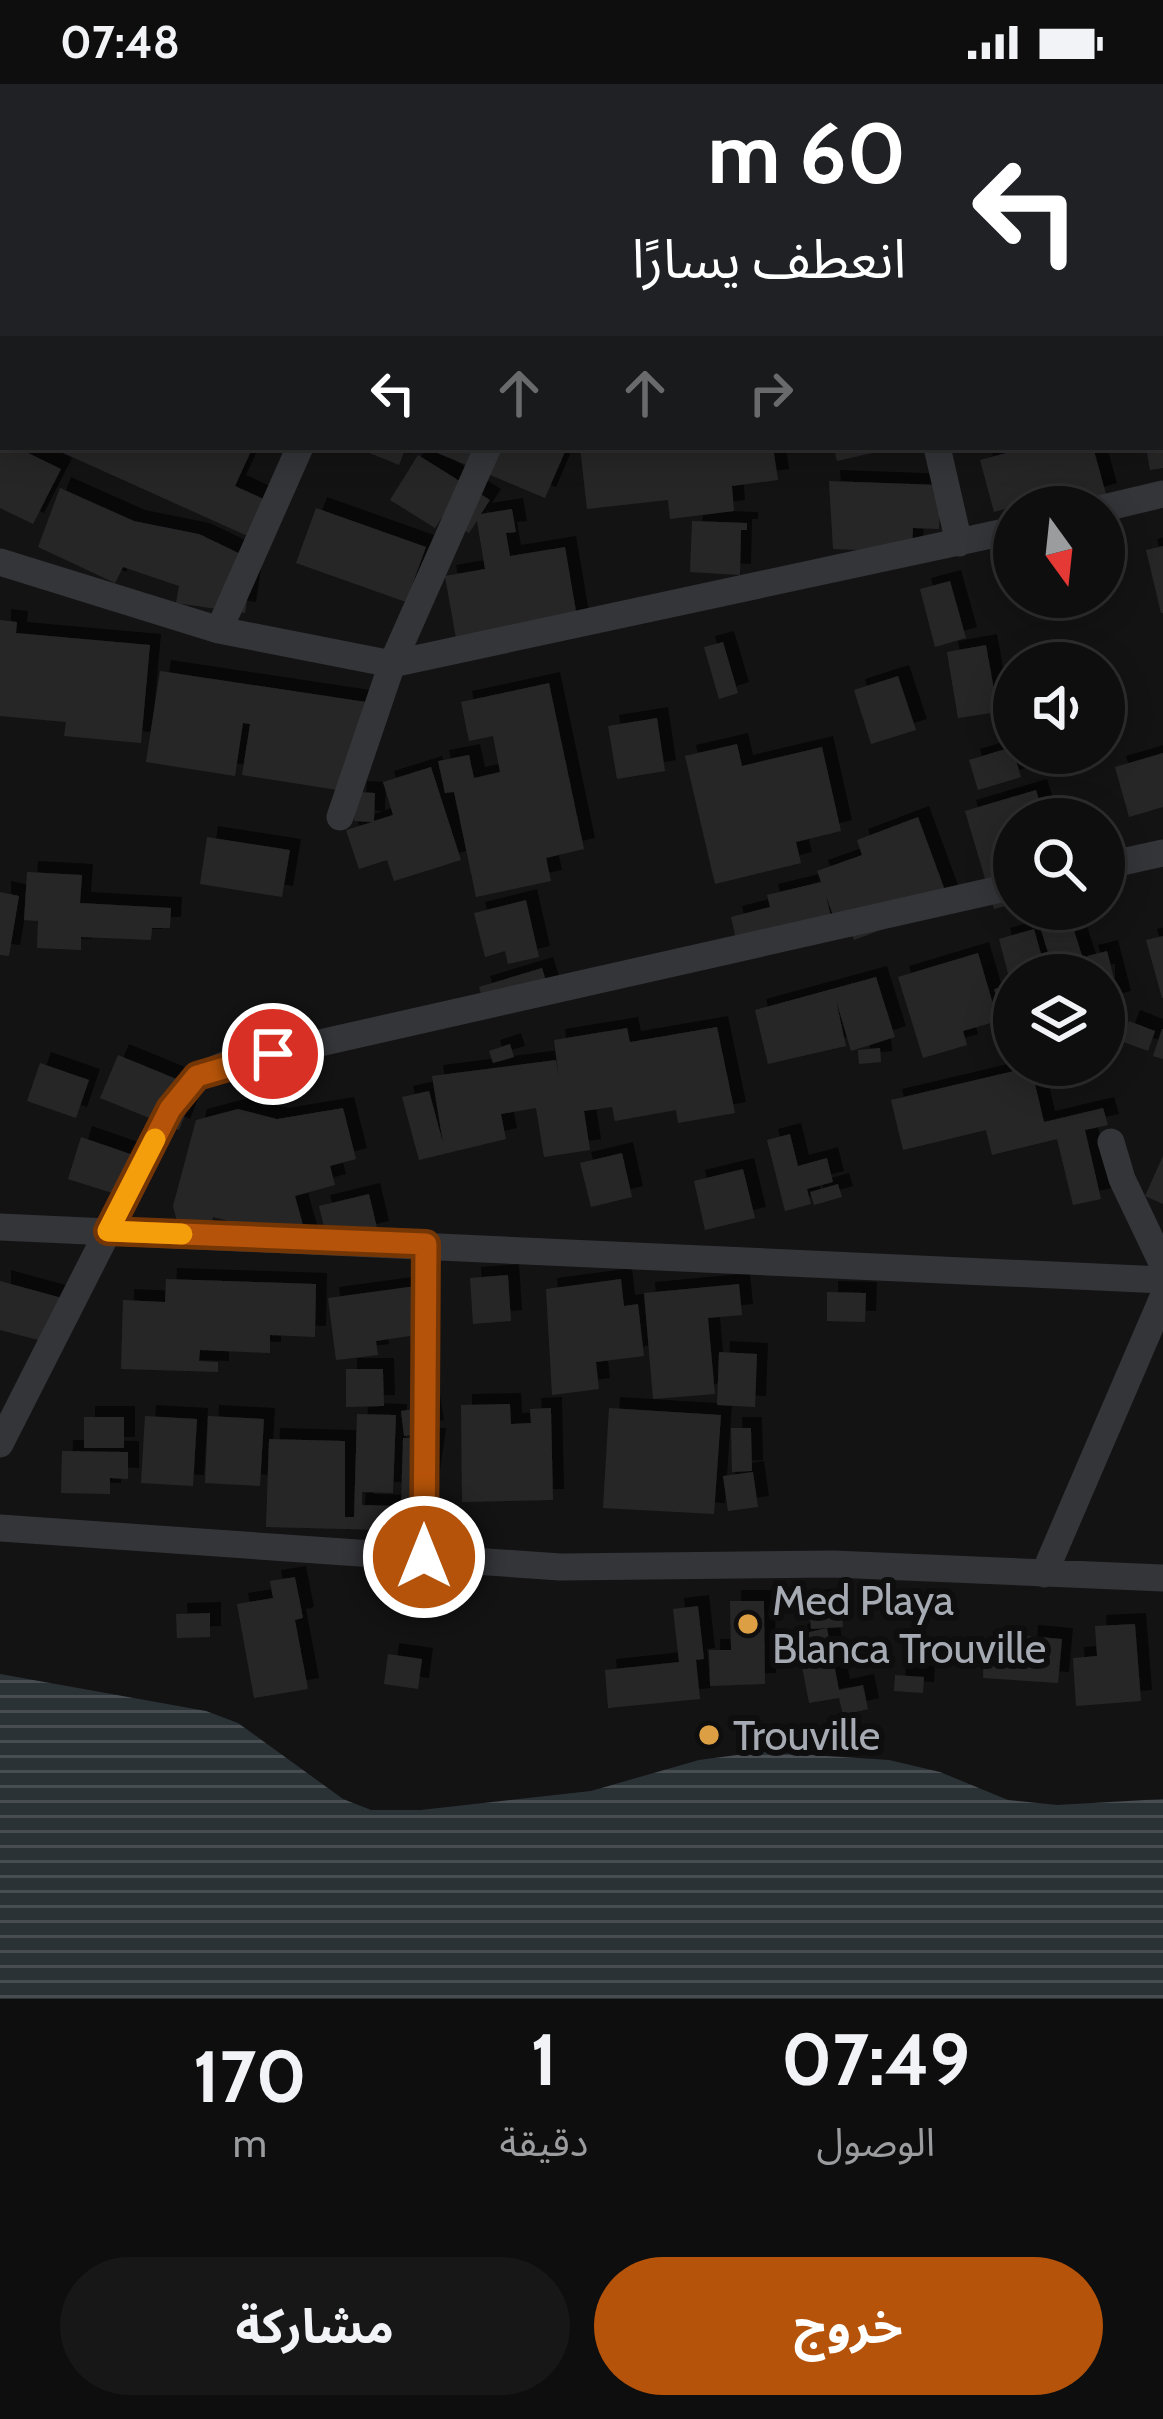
<!DOCTYPE html>
<html lang="ar">
<meta charset="utf-8">
<style>
:root{--surface:#0e0e0f;--page:#171718;--text:#f1f3f6;--muted:#9b9c9e;--line:#2e2e2f;--accent:#b45309}
body{margin:0;font-family:Cabin,"Noto Sans Arabic",sans-serif;background:var(--page);color:var(--text);direction:rtl;height:100vh;display:flex;flex-direction:column;font-size:45px;white-space:nowrap}
*{box-sizing:border-box;margin:0}
p{font-size:39px;color:var(--muted)}
.icon{flex:none;width:66px;height:66px;fill:none;stroke:currentColor;stroke-width:2;stroke-linecap:round;stroke-linejoin:round}
.map{position:relative;height:1915px;overflow:hidden;direction:ltr}
.side{display:flex;flex-direction:column;background:var(--surface);flex:1}
.side>*{flex:none}
.top-card{position:absolute;left:0px;top:0px;width:1164px;height:366px;box-shadow:0 6px 30px #0003,0 0 0 3px var(--line);direction:rtl;background:#202124;color:#fff;overflow:hidden}
.needle{width:78px;rotate:165deg}
.buttons{position:absolute;left:993px;top:402px;display:grid;gap:24px}
.buttons a{display:grid;place-items:center;width:132px;height:132px;border-radius:50%;background:var(--surface);box-shadow:0 6px 30px #0003,0 0 0 3px var(--line);font-size:60px}
.pin{position:absolute;display:grid;place-items:center;width:102px;height:102px;color:#fff;margin:-51px;border:6px solid #fff;border-radius:50%;box-shadow:0 3px 12px #0007}
.me{position:absolute;width:132px;margin:-66px;rotate:0deg;stroke-linejoin:round;filter:drop-shadow(0 0 9px #0008)}
.turn{display:flex;align-items:center;gap:42px;height:252px;padding:0 60px;font-size:54px}
.turn .icon{width:156px;height:156px;stroke-width:2.5}
.turn b{display:block;font-size:84px;line-height:102px}
.lanes{display:flex;align-items:center;height:114px;padding:0 60px;background:#0003;justify-content:center;gap:60px;direction:ltr}
.lanes .off{opacity:.35}
.eta{display:flex;justify-content:space-evenly;align-items:center;height:204px;text-align:center}
.eta b{font-size:72px;font-weight:700;line-height:84px}
.primary-button{display:flex;gap:24px;margin-top:auto;padding:24px 60px}
.primary-button a{flex:1;height:138px;border-radius:72px;background:var(--accent);color:#fff;font-size:48px;font-weight:700;line-height:138px;text-align:center}
.primary-button a+a{background:var(--page);color:var(--text)}
.status{display:flex;justify-content:space-between;align-items:center;height:84px;padding:0 60px;background:var(--surface);direction:ltr}
.status svg{height:33px;fill:currentColor}
.map>svg:first-child{display:block}
.water{fill:url(#water-rules)}
.building{fill:#262628;filter:url(#shadow)}
.lines{fill:none;stroke-linecap:round;stroke-linejoin:round}
.minor{stroke:#343539;stroke-width:27}
.route-casing{stroke:#753606;stroke-width:30}
.route{stroke:#b45309;stroke-width:21}
.slow{stroke:#f59e0b;stroke-width:21}
.poi-dot{fill:#dc9f43;stroke:#0e0e0f;stroke-width:4.5}
.labels{text-anchor:middle;stroke-width:12;stroke-linejoin:round;paint-order:stroke}
.poi-label{font-size:42px;fill:#a6abb3;stroke:#0e0e0f;text-anchor:start}
</style>
<div class="status"><b>07:48</b><svg viewBox="0 0 49 12"><path d="M0 12V9h3v3zM5 12V6h3v6zM10 12V3h3v9zM15 12V0h3v12zM26 1h20v11H26zM47 4h2v5h-2z"/></svg></div>
<div class="map">
<svg width="1163" height="1915" viewBox="0 0 1163 1915">
<defs>
<pattern id="water-rules" width="6" height="5" patternUnits="userSpaceOnUse" patternTransform="scale(3)"><rect width="6" height="5" fill="#2b3236"/><path d="M0 2.5h6" fill="none" stroke="#474d51"/></pattern>
<filter id="shadow"><feDropShadow dx="11" dy="-11" stdDeviation="0" flood-color="#0009"/></filter>
</defs>
<rect width="100%" height="100%" fill="#131314"/>
<path class="water" d="M0,1590L206,1627L238,1639L343,1715L371,1726H421L591,1707L699,1676L760,1668L889,1676L940,1688L1008,1716L1057,1721L1163,1715V1915H0Z"/>
<path class="building" d="M0,363H16L61,385L33,440L0,424Z
M50,363H248L252,365L235,402L268,417L252,454Z
M355,363H406L399,381Z
M423,363H567L545,414Z
M580,363H773L778,396L732,402L734,427L670,435L668,416L587,425Z
M834,363H890V365L837,377Z
M1028,363H1093L1106,410L1062,423L1019,421L994,428L980,376Z
M1146,363H1163V384L1150,386Z
M418,371L490,416L481,430L512,425L516,448L506,449L510,472L565,463L578,539L457,560L445,492L485,485L477,437L469,449L442,433L435,444L390,416Z
M829,397L941,401L939,445L913,444L912,468L833,465Z
M60,404L134,437L199,450L253,476L245,529L176,519L179,502L123,483L115,499L38,463Z
M316,424L426,463L406,518L296,479Z
M692,437L747,439V446H741L740,491L690,488Z
M1163,462V529H1161L1146,466Z
M950,497L966,554L935,563L920,505Z
M0,536L17,538L16,549L150,561L141,659L64,652L66,638L0,632Z
M723,558L738,609L719,615L704,563Z
M986,561L998,628L958,634L947,568Z
M160,587L379,620L344,707L242,691L250,640L243,639L235,692L146,678Z
M898,592L916,646L871,660L854,606Z
M549,599L584,765L546,774L551,797L476,813L454,708L445,709L438,677L469,671L474,694L500,688L493,652L469,657L461,618Z
M657,634L665,687L617,695L608,642Z
M737,660L742,682L822,663L841,747L796,758L801,779L715,800L685,672Z
M1012,663L1021,693L978,706L969,676Z
M1163,669V723L1129,733L1115,683Z
M431,683L461,776L394,797L387,776L359,785L346,746L372,738L354,737L356,708L375,709L374,737L393,731L383,698Z
M1036,706L1045,735H1014V820L994,825L965,727Z
M918,733L950,820L854,856L844,830L834,834L826,812L835,848L740,872L731,833L770,823L767,811L821,798L817,787L862,771L857,756Z
M207,753L290,766L282,813L200,800Z
M27,788L82,791L80,819L171,824L170,844H152L151,856L81,853V866L37,864L38,837L24,836Z
M0,808L19,812L9,872L0,871Z
M526,816L539,873L508,880L505,867L485,873L474,829Z
M1070,834L1086,884L1055,891L1040,843Z
M1034,845L1045,884L1009,893L999,855Z
M1163,852V914H1162L1146,856Z
M1107,867L1120,918L1104,922V891H1092L1087,872Z
M978,869L998,937L963,947L967,961L923,974L898,893Z
M542,884L550,909L487,928L479,903Z
M876,893L895,953L851,967L836,916L846,962L768,980L755,926Z
M1014,900V925L1000,928L994,905Z
M1129,937L1155,947L1148,967L1121,957Z
M717,943L735,1029L678,1039L676,1026L615,1037L612,1023L584,1027L590,1066L544,1073L536,1024L501,1030L506,1055L419,1076L402,1013L429,1007L443,1059L432,992L556,976L559,995L554,956L627,944L630,958Z
M1162,945H1163V975L1153,972Z
M510,960L514,973L493,979L489,967Z
M880,964L881,978L859,980L858,966Z
M118,971L196,1003L179,1046L100,1014Z
M40,979L89,996L76,1034L27,1017Z
M1031,983L1044,1038L1103,1024L1108,1041L1085,1046L1101,1115L1073,1121L1057,1055L992,1071L986,1046L903,1066L891,1016Z
M343,1024L356,1075L330,1082L335,1101L295,1112L306,1152L295,1154L213,1133L211,1141L180,1150L173,1122L196,1036L238,1025L277,1035Z
M790,1050L798,1082L827,1074L833,1098L807,1105L811,1120L785,1127L767,1056Z
M81,1053L139,1073L125,1113L68,1095Z
M622,1069L632,1113L591,1123L580,1079Z
M1163,1072V1120L1145,1112Z
M743,1085L755,1134L705,1146L694,1097Z
M838,1100L842,1113L814,1121L810,1108Z
M369,1110L378,1148L328,1160L319,1122Z
M508,1191L511,1237L473,1240L470,1194Z
M166,1195L316,1200L315,1253L270,1251V1269L200,1266L199,1277L218,1278V1288L121,1285L123,1216L165,1218Z
M621,1195L624,1222L638,1220L644,1272L596,1278L599,1305L552,1311L546,1205Z
M0,1197L62,1214L50,1259L0,1246Z
M739,1200L742,1231L708,1234L715,1310L653,1315L644,1209Z
M416,1202L423,1250L376,1257L378,1271L336,1276L328,1214Z
M827,1208L866,1209L865,1238L827,1237Z
M719,1268L757,1270L755,1323L717,1321Z
M346,1285H383L384,1322L346,1323Z
M510,1320L511,1340L531,1339L530,1325L551,1324L553,1416L462,1418L461,1321Z
M429,1323L433,1347L404,1352L401,1327Z
M609,1324L721,1331L714,1430L603,1424Z
M357,1330L396,1331L393,1409L362,1408V1421L401,1422L403,1354L435,1355L422,1447L266,1443L269,1355L345,1357V1433H354Z
M145,1332L197,1335L193,1402L141,1399Z
M208,1332L264,1335L260,1402L205,1399Z
M84,1333H124V1364H84Z
M731,1344H751L752,1387L732,1388Z
M62,1367L128,1368V1395L110,1394V1410L61,1409Z
M753,1388L758,1423L728,1427L723,1392Z
M295,1493L303,1534L295,1536L308,1605L254,1614L237,1520L273,1514L270,1497Z
M841,1514L843,1543L811,1545L809,1517Z
M730,1517H764L765,1600L710,1602L709,1566H731Z
M698,1522L704,1575L696,1576L700,1615L608,1624L605,1586L679,1578L673,1525Z
M210,1529V1553L177,1554L176,1530Z
M1135,1540L1141,1617L1076,1622L1073,1574L1097,1572L1095,1542Z
M827,1544L839,1606L863,1601L868,1625L843,1631L839,1614L809,1619L796,1551Z
M1027,1552L1062,1555L1058,1599L983,1594L984,1567L1026,1570Z
M388,1570L422,1575L418,1605L384,1600Z
M895,1591L924,1593L923,1609L894,1607Z"/>
<g class="lines">
<path class="minor" d="M135,0L141,3
M491,0L499,3
M854,0V3
M95,3L96,0
M647,3L648,0
M0,180L3,181
M0,207L3,201
M937,363L959,459
M1104,424L1163,410
M0,478L219,546L392,580L1014,446
M219,546L300,363
M340,733L392,580L488,363
M1104,782L1163,769
M1111,1058L1122,1095L1163,1181
M0,1143L1163,1196
M0,1360L170,1025L197,992L227,980L1014,802
M0,1444L560,1483L833,1480L1163,1494
M424,1473L426,1161
M1044,1490L1163,1213"/>
</g>
<g class="lines">
<g class="route-casing">
<path id="route" d="M273,970L197,992L170,1025L108,1147L426,1160L424,1473"/>
</g>
<use href="#route" class="route"/>
<path class="slow" d="M155,1055L108,1147L182,1150"/>
</g>
<g class="poi-dot">
<circle cx="748" cy="1540" r="12"/>
<circle cx="709" cy="1651" r="12"/>
</g>
<g class="labels">
<g class="poi-label">
<text x="772" y="1531">Med Playa<tspan x="772" dy="48">Blanca Trouville</tspan></text>
<text x="733" y="1666">Trouville</text>
</g>
</g>
</svg>
<div class="buttons">
<a><svg class="needle" viewBox="-14 -14 28 28"><path d="M0-13l5 13h-10z" fill="#e53935"/><path d="M0 13l5-13h-10z" fill="#9b9c9e"/></svg></a>
<a><svg class="icon" aria-label="sound" viewBox="0 0 24 24"><path d="M4 9h4l5-4v14l-5-4H4zM17 9q2 3 0 6"/></svg></a>
<a><svg class="icon" aria-label="search" viewBox="0 0 24 24"><circle cx="10" cy="10" r="6"/><path d="M15 15l6 6"/></svg></a>
<a><svg class="icon" aria-label="layers" viewBox="0 0 24 24"><path d="M12 4l9 5-9 5-9-5zM3 14l9 5 9-5"/></svg></a>
</div>
<div class="pin" style="left:273px;top:970px;background:#d93025"><svg class="icon" aria-label="arrive" viewBox="0 0 24 24"><path d="M6 21V4h12l-3 4 3 4H6"/></svg></div>
<svg class="me" style="left:424px;top:1473px" viewBox="-20 -20 40 40"><circle r="17" fill="#b45309" stroke="#fff" stroke-width="3"/><path d="M0-11L8 9 0 5-8 9z" fill="#fff"/></svg>
<div class="top-card">
<div class="turn"><svg class="icon" aria-label="left" viewBox="0 0 24 24"><path d="M17 20v-9H6M10 6l-5 5 5 5"/></svg><div><b>60 m</b>انعطف يسارًا</div></div>
<div class="lanes"><svg class="icon" aria-label="left" viewBox="0 0 24 24"><path d="M17 20v-9H6M10 6l-5 5 5 5"/></svg><svg class="icon off" aria-label="ahead" viewBox="0 0 24 24"><path d="M12 20V5M6 11l6-6 6 6"/></svg><svg class="icon off" aria-label="ahead" viewBox="0 0 24 24"><path d="M12 20V5M6 11l6-6 6 6"/></svg><svg class="icon off" aria-label="right" viewBox="0 0 24 24"><path d="M7 20v-9h11M14 6l5 5-5 5"/></svg></div>
</div>
</div>
<section class="side">
<div class="eta">
<div><b>07:49</b><p>الوصول</p></div>
<div><b>1</b><p>دقيقة</p></div>
<div><b>170</b><p>m</p></div>
</div>
<div class="primary-button"><a>خروج</a><a>مشاركة</a></div>
</section>
